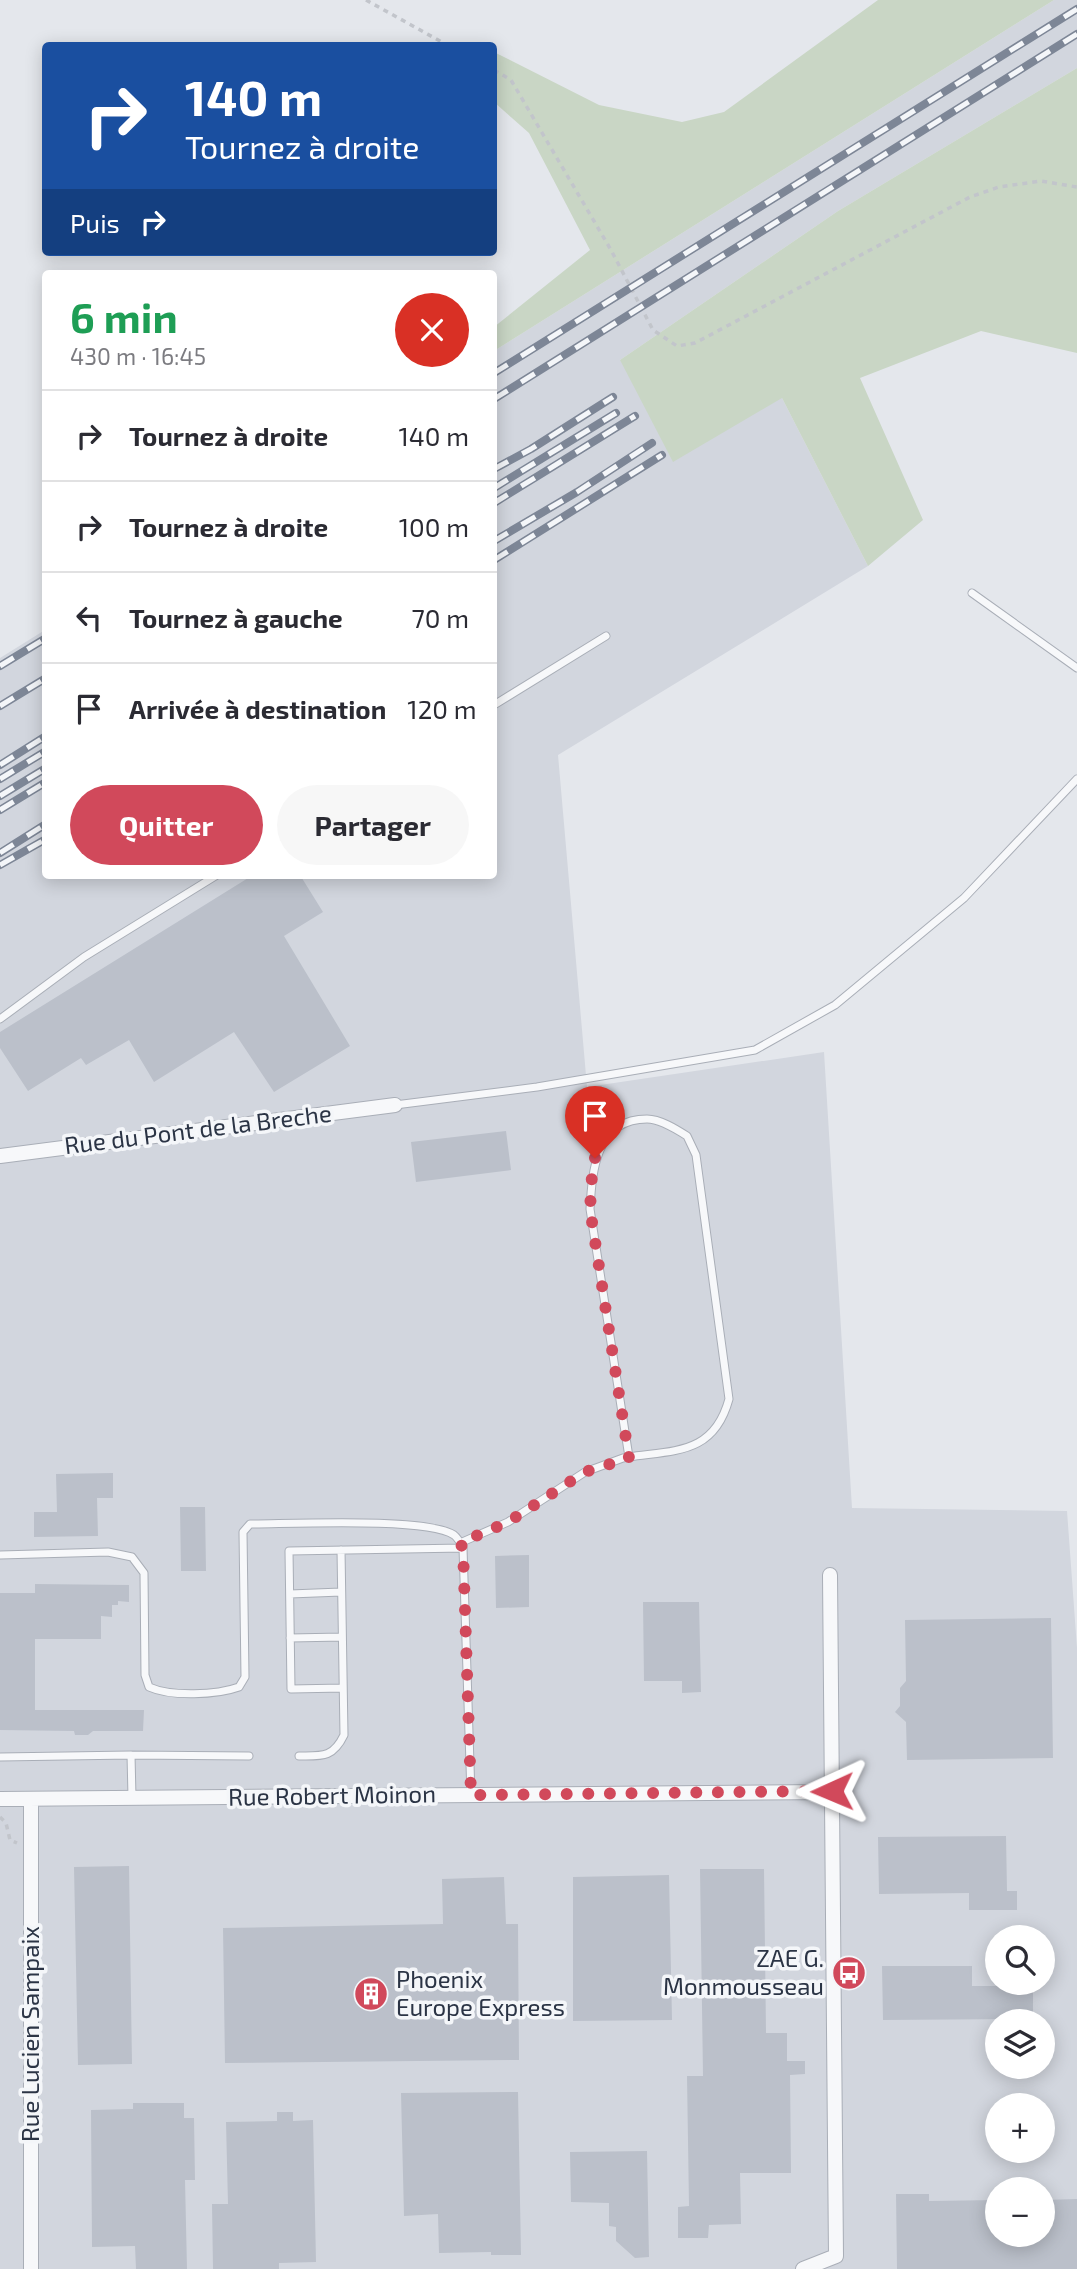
<!DOCTYPE html>
<html lang="fr">
<meta charset="utf-8">
<style>
:root{--surface:#fff;--page:#f7f7f7;--text:#2b2b33;--muted:#7c7c81;--line:#e1e1e2;--accent:#d1495b}
body{margin:0;font-family:"Exo 2",sans-serif;background:var(--page);color:var(--text);height:100vh;display:flex;flex-direction:column;font-size:26px;white-space:nowrap}
*{box-sizing:border-box;margin:0}
p{font-size:23px;color:var(--muted)}
.icon{flex:none;width:38px;height:38px;fill:none;stroke:currentColor;stroke-width:2;stroke-linecap:round;stroke-linejoin:round}
.map{position:relative;flex:1;overflow:hidden}
.details{position:absolute;left:42px;top:270px;width:455px;height:609px;display:flex;flex-direction:column;background:var(--surface);border-radius:7px;box-shadow:0 4px 18px #0003}
.details>*{flex:none}
.top-card{position:absolute;left:42px;top:42px;width:455px;height:214px;border-radius:7px;box-shadow:0 4px 18px #0003;background:#1a4fa0;color:#fff;overflow:hidden}
.tools{position:absolute;left:985px;top:1925px;display:grid;gap:14px}
.tools a{display:grid;place-items:center;width:70px;height:70px;border-radius:50%;background:var(--surface);box-shadow:0 4px 18px #0003;font-size:35px}
.pin{position:absolute;display:grid;place-items:center;width:60px;height:60px;color:#fff;margin:-72px -30px;border-radius:50% 50% 50% 0;rotate:-45deg;box-shadow:0 0 7px #0007}
.pin .icon{rotate:45deg}
.me{position:absolute;width:77px;margin:-38px;rotate:269deg;stroke-linejoin:round;filter:drop-shadow(0 0 5px #0008)}
.turn{display:flex;align-items:center;gap:24px;height:147px;padding:0 28px;font-size:32px}
.turn .icon{width:91px;height:91px;stroke-width:2.5}
.turn b{display:block;font-size:49px;line-height:60px}
.then{display:flex;align-items:center;height:66px;padding:0 28px;background:#0003;gap:14px;font-size:26px}
.round{display:grid;place-items:center;flex:none;width:74px;height:74px;border-radius:37px;background:var(--page)}
.summary{display:flex;align-items:center;justify-content:space-between;height:119px;padding:0 28px}
h1{font-size:42px;font-weight:700;line-height:52px;color:#1e9e55}
.primary-button{display:flex;gap:14px;margin-top:auto;padding:14px 28px}
.primary-button a{flex:1;height:80px;border-radius:42px;background:var(--accent);color:#fff;font-size:28px;font-weight:700;line-height:80px;text-align:center}
.primary-button a+a{background:var(--page);color:var(--text)}
ul{padding:0;list-style:none}
li{display:flex;align-items:center;gap:21px;height:91px;padding:0 28px;border-top:2px solid var(--line)}
li div{flex:1}
li b{display:block;font-size:26px}
li em{font-style:normal}
.map>svg:first-child{display:block}
.built{fill:#d2d6de;fill-rule:evenodd}
.green{fill:#c9d6c5}
.building{fill:#bbc0ca}
.lines{fill:none;stroke-linecap:round;stroke-linejoin:round}
.lane-casing{stroke:#a9aeb7;stroke-width:9}
.street-casing{stroke:#a9aeb7;stroke-width:16}
.path{stroke:#c2c5cb;stroke-width:3.5;stroke-dasharray:5 5;stroke-linecap:butt}
.lane{stroke:#f7f8fa;stroke-width:7}
.street{stroke:#f7f8fa;stroke-width:14}
.rail-casing{stroke:#7d8696;stroke-width:8}
.rail{stroke:#f4f6f9;stroke-width:5;stroke-dasharray:16;stroke-linecap:butt}
.route{stroke:#d1495b;stroke-width:12;stroke-dasharray:0 21.6}
.labels{text-anchor:middle;stroke-width:7;stroke-linejoin:round;paint-order:stroke}
.street-label{font-size:24px;fill:#2b3445;stroke:#f4f6f9}
.poi-label{font-size:24px;fill:#2b3445;stroke:#f4f6f9;text-anchor:end}
</style>
<div class="map">
<svg width="1077" height="2269" viewBox="0 0 1077 2269">
<rect width="100%" height="100%" fill="#e4e7ec"/>
<path class="built" d="M1054,0H1077V68L838,211L620,360L782,398L868,566L558,755L587,1087L824,1052L852,1508L1067,1511L1077,1648V2269H0V658L45,630L46,875H494V351ZM998,1937H1043V1983H998ZM998,2021H1043V2067H998ZM998,2105H1043V2151H998ZM998,2189H1043V2235H998Z"/>
<path class="green" d="M878,0H1054L494,351V327L590,250L529,133L494,102V52L599,105L682,122L724,112Z
M1077,68V353L981,331L860,378L923,520L868,566L782,398L673,462L620,360L838,211Z"/>
<path class="building" d="M253,875H300L323,912L284,936L350,1046L274,1092L234,1032L154,1082L129,1040L86,1065L81,1058L28,1091L0,1048V1032Z
M506,1131L511,1170L416,1182L411,1142Z
M113,1473V1498H97L98,1536L34,1537V1512H57L56,1474Z
M180,1507H205L206,1571H181Z
M529,1555V1607L496,1608L495,1556Z
M35,1584L129,1585V1602L118,1601V1605H112V1617L101,1616V1639H35V1710H144L143,1731H93L88,1735H75L74,1731L0,1730V1593H35Z
M643,1602H699L701,1692L682,1693V1681H644Z
M1051,1618L1053,1758L907,1760L906,1722L895,1712L900,1706V1688L906,1681L905,1620Z
M1006,1836L1007,1891H1017V1910H969V1893L879,1894L878,1837Z
M129,1866L132,2064L78,2065L74,1867Z
M700,1869H764L766,2033H787V2061H805V2074L790,2075L791,2173H740L741,2224L709,2225L708,2238H678V2207L689,2206L687,2076H703Z
M669,1875L672,2020L573,2021V1877Z
M504,1877L506,1924H518L519,2060L225,2063L223,1928L443,1924L442,1879Z
M882,1966H972V1986H1033V2019L883,2020Z
M518,2092L521,2255H491V2252L439,2253L438,2214L404,2216L401,2093Z
M133,2103H184V2118H194L195,2180H185L187,2269H136L135,2246L92,2247L91,2110L133,2109Z
M277,2112H293V2121L313,2120L316,2262L279,2263V2269H213L212,2204H228L226,2122L277,2121Z
M647,2151L649,2257L635,2258L616,2241V2227L609,2226V2203L571,2202L570,2152Z
M896,2194H929V2201L998,2200V2235H1043V2200L1077,2199V2269H897Z"/>
<g class="lines">
<g class="lane-casing">
<path id="lane" d="M972,593L1077,668
M494,705L606,636
M0,1019L84,957L217,875
M395,1105L537,1087L755,1050L835,1005L964,898L1077,779
M460,1543L508,1522L585,1472L623,1458L629,1457C676,1450 714,1454 729,1399L696,1155L687,1136C676,1129 660,1119 647,1119C596,1119 592,1171 590,1209L629,1457
M0,1555L108,1552L132,1557L144,1573L145,1675L149,1687C171,1697 217,1695 239,1687L245,1677L243,1532L250,1524C289,1524 427,1517 454,1535C458,1538 461,1544 463,1548L471,1795
M290,1594L341,1592
M290,1638L342,1637
M343,1688L291,1689L289,1551L463,1548
M131,1755L249,1756
M299,1756C322,1756 333,1758 344,1735L341,1550
M0,1757L131,1755L132,1797"/>
</g>
<g class="street-casing">
<path id="street" d="M0,1156L395,1105
M0,1799L832,1792
M31,1799V2269
M803,2269L836,2256L830,1575"/>
</g>
<path class="path" d="M366,0L449,46
M494,70L511,80L611,250L653,330L677,346L695,343L970,197L999,187L1041,181L1077,187
M0,1817L6,1823L10,1840L17,1843"/>
<use href="#lane" class="lane"/>
<use href="#street" class="street"/>
<g class="rail-casing">
<path id="rail" d="M494,373L1077,9
M494,399L1077,34
M494,469L531,449L613,397
M494,488L616,413
M494,503L635,416
M494,541L577,492L652,443
M494,560L662,455
M0,666L46,638
M0,706L46,678
M0,765L46,736
M0,779L46,751
M0,796L46,768
M0,810L46,782
M0,853L46,824
M0,865L46,839"/>
</g>
<use href="#rail" class="rail"/>
</g>
<g class="lines">
<path class="route" d="M595,1158L592,1175L590,1209L629,1458L585,1472L508,1522L460,1543L463,1548L471,1795L832,1791"/>
</g>
<defs>
<g id="bus-disc" transform="scale(1.75)"><circle r="9.5" fill="#d1495b" stroke="#f4f6f9"/><path d="M-5-6H5V4H4V6H2V4H-2V6H-4V4H-5ZM-3.5-4V0h7V-4ZM-3.5 1.2v1.5H-2V1.2ZM2 1.2v1.5H3.5V1.2Z" fill="#fff"/></g>
<g id="building-disc" transform="scale(1.75)"><circle r="9.5" fill="#d1495b" stroke="#f4f6f9"/><path d="M-4-6H4V6H1V3H-1V6H-4ZM-2.5-4.3h1.7v1.8h-1.7ZM.8-4.3h1.7v1.8H.8ZM-2.5-1h1.7V.8h-1.7ZM.8-1h1.7V.8H.8Z" fill="#fff"/></g>
</defs>
<g fill-rule="evenodd">
<use href="#bus-disc" x="849" y="1973"/>
<use href="#building-disc" x="371" y="1994"/>
</g>
<g class="labels">
<g class="street-label">
<text transform="translate(198 1130) rotate(-7)" y="8">Rue du Pont de la Breche</text>
<text transform="translate(332 1796) rotate(-1)" y="8">Rue Robert Moinon</text>
<text transform="translate(31 2034) rotate(-90)" y="8">Rue Lucien Sampaix</text>
</g>
<g class="poi-label">
<text x="824" y="1967">ZAE G.<tspan x="824" dy="28">Monmousseau</tspan></text>
<text x="396" y="1988" text-anchor="start">Phoenix<tspan x="396" dy="28">Europe Express</tspan></text>
</g>
</g>
</svg>
<div class="tools">
<a><svg class="icon" aria-label="search" viewBox="0 0 24 24"><circle cx="10" cy="10" r="6"/><path d="M15 15l6 6"/></svg></a>
<a><svg class="icon" aria-label="layers" viewBox="0 0 24 24"><path d="M12 4l9 5-9 5-9-5zM3 14l9 5 9-5"/></svg></a>
<a>+</a>
<a>−</a>
</div>
<div class="pin" style="left:595px;top:1158px;background:#d93025"><svg class="icon" aria-label="arrive" viewBox="0 0 24 24"><path d="M6 21V4h12l-3 4 3 4H6"/></svg></div>
<svg class="me" style="left:832px;top:1791px" viewBox="-20 -20 40 40"><path d="M0-17L14 15 0 8-14 15z" fill="#d1495b" stroke="#fff" stroke-width="4"/></svg>
<div class="top-card">
<div class="turn"><svg class="icon" aria-label="right" viewBox="0 0 24 24"><path d="M7 20v-9h11M14 6l5 5-5 5"/></svg><div><b>140 m</b>Tournez à droite</div></div>
<div class="then">Puis<svg class="icon" aria-label="right" viewBox="0 0 24 24"><path d="M7 20v-9h11M14 6l5 5-5 5"/></svg></div>
</div>
<section class="details">
<div class="summary"><div><h1>6 min</h1><p>430 m · 16:45</p></div><a class="round" style="background:#d93025;color:#fff"><svg class="icon" aria-label="close" viewBox="0 0 24 24"><path d="M6 6l12 12M18 6L6 18"/></svg></a></div>
<ul>
<li><svg class="icon" aria-label="right" viewBox="0 0 24 24"><path d="M7 20v-9h11M14 6l5 5-5 5"/></svg><div><b>Tournez à droite</b></div><em>140 m</em></li>
<li><svg class="icon" aria-label="right" viewBox="0 0 24 24"><path d="M7 20v-9h11M14 6l5 5-5 5"/></svg><div><b>Tournez à droite</b></div><em>100 m</em></li>
<li><svg class="icon" aria-label="left" viewBox="0 0 24 24"><path d="M17 20v-9H6M10 6l-5 5 5 5"/></svg><div><b>Tournez à gauche</b></div><em>70 m</em></li>
<li><svg class="icon" aria-label="arrive" viewBox="0 0 24 24"><path d="M6 21V4h12l-3 4 3 4H6"/></svg><div><b>Arrivée à destination</b></div><em>120 m</em></li>
</ul>
<div class="primary-button"><a>Quitter</a><a>Partager</a></div>
</section>
</div>
